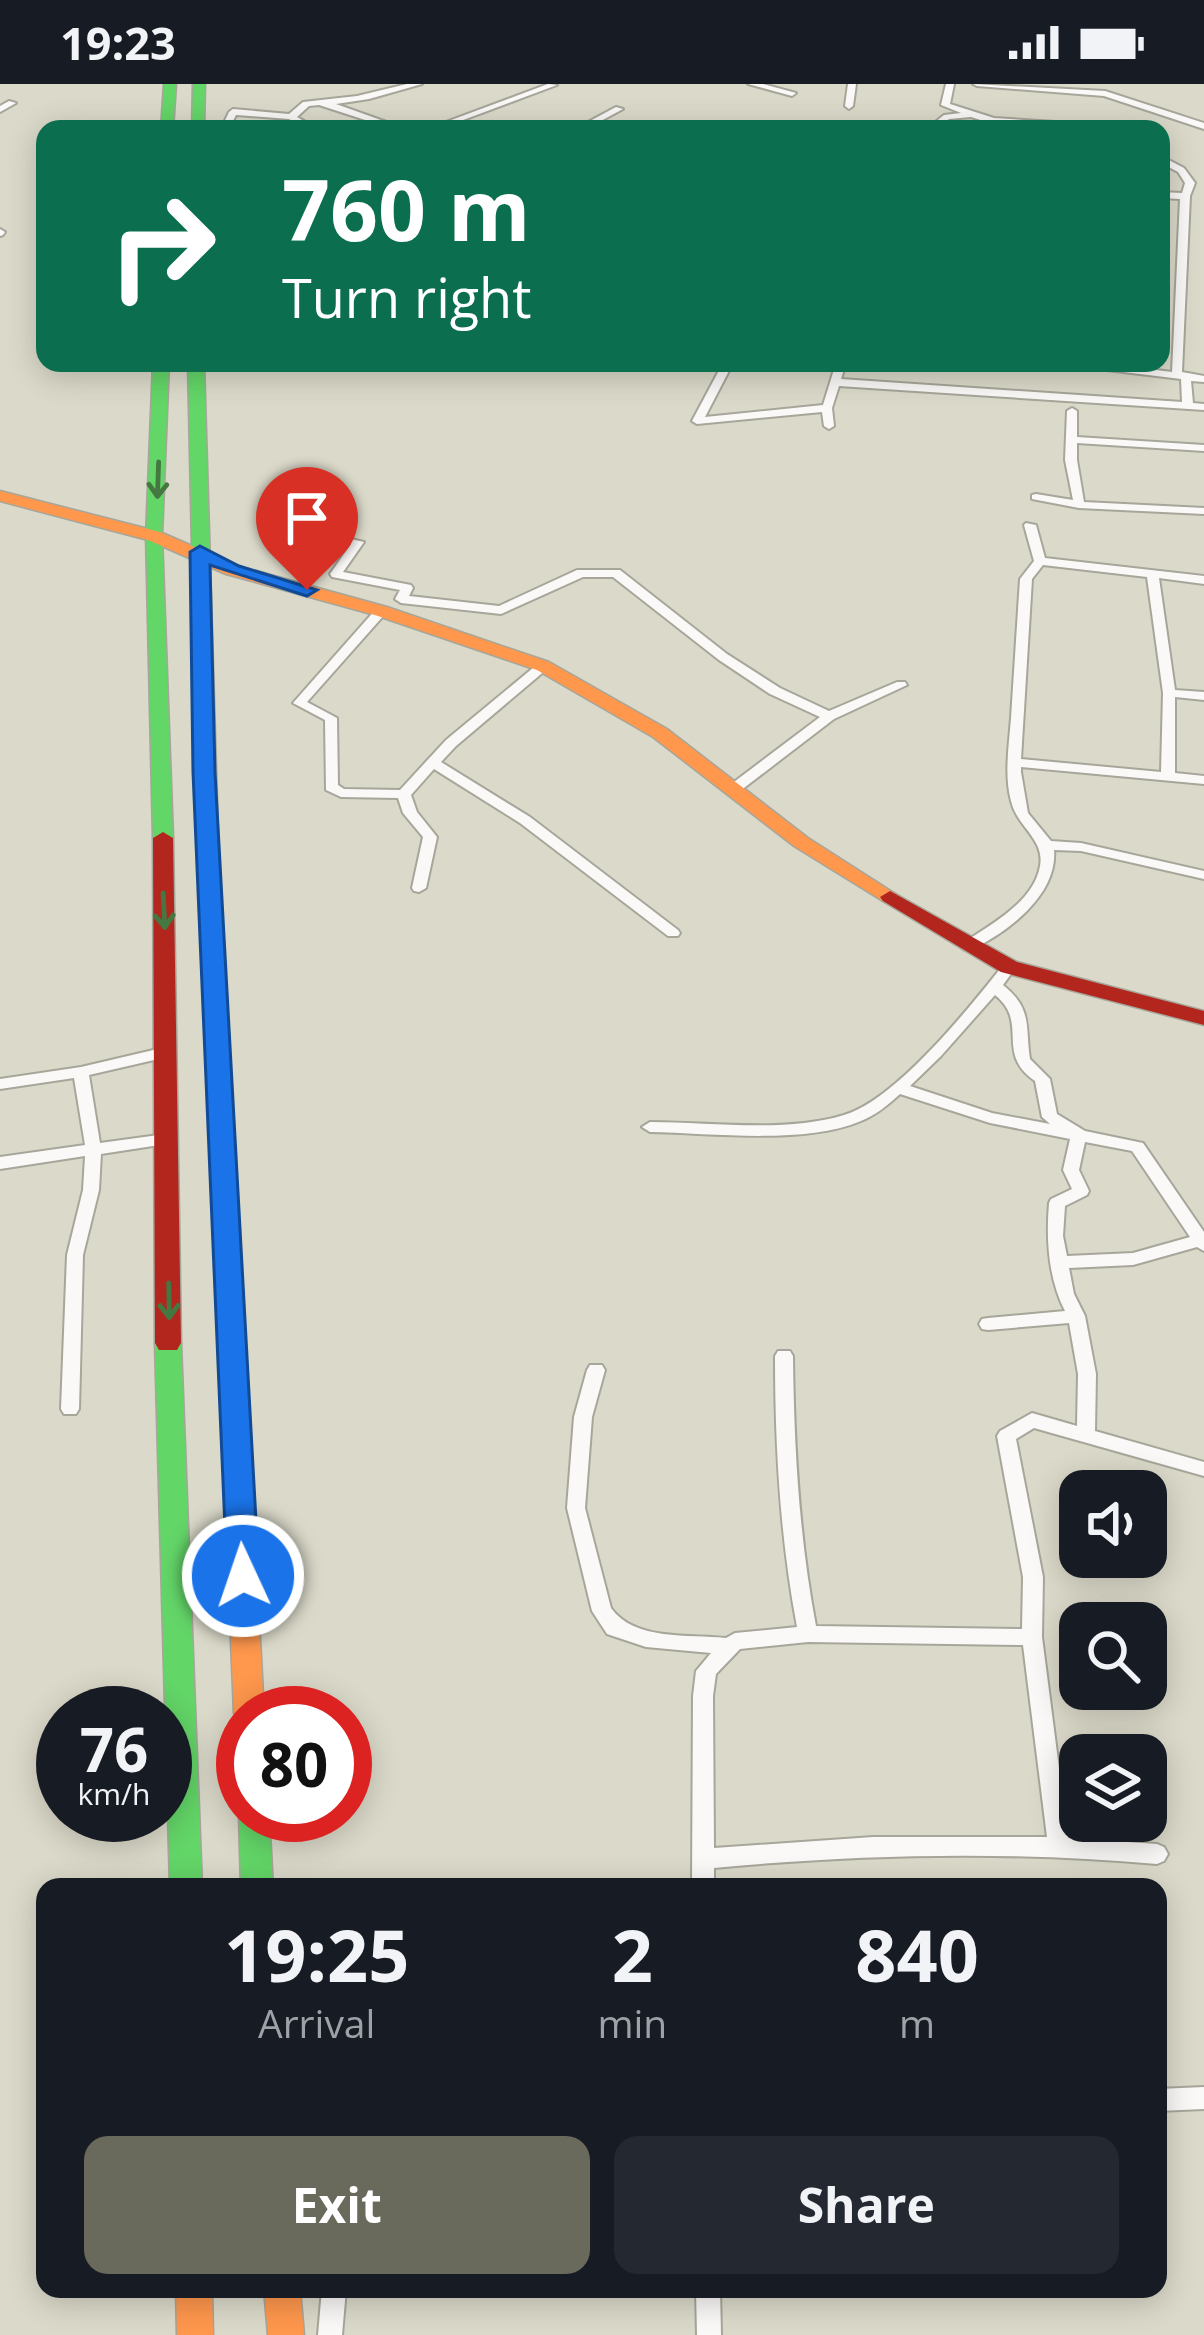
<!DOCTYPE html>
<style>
:root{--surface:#171b24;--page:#242831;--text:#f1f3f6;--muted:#9ea1a6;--accent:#69695c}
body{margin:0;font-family:"Open Sans",sans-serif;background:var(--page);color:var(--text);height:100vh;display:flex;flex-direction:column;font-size:45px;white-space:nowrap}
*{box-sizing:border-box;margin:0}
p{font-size:39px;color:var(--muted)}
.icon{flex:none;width:66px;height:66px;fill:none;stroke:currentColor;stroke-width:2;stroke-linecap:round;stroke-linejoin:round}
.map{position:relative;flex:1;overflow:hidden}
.sheet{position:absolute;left:36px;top:1794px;width:1131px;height:420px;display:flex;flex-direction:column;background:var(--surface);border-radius:24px;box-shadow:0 6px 30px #0003}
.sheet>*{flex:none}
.hud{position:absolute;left:36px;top:36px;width:1134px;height:252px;border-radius:24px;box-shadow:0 6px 30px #0003;background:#0b6e4f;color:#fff;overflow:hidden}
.tools{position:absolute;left:1059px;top:1386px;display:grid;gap:24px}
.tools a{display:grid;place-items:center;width:108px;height:108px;border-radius:24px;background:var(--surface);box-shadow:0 6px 30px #0003;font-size:60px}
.speed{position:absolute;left:36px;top:1602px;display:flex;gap:24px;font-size:60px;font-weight:700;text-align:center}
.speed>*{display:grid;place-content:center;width:156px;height:156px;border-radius:50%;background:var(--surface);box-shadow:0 6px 30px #0003;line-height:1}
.speed small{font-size:30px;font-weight:400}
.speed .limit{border:18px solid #d22;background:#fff;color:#111}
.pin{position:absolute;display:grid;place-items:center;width:102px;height:102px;color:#fff;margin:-123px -51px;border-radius:50% 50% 50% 0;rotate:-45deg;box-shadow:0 0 12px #0007}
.pin .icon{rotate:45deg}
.me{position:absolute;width:132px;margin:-66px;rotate:357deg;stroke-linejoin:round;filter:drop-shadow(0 0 9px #0008)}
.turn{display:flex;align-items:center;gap:42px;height:252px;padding:0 48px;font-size:54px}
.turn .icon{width:156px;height:156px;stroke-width:2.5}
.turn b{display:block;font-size:84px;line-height:102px}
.eta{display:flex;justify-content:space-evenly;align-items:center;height:204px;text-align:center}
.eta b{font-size:72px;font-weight:700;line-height:84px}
.primary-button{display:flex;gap:24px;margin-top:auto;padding:24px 48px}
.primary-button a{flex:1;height:138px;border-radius:24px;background:var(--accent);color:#fff;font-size:48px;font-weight:700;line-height:138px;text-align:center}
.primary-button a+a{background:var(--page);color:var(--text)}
.status{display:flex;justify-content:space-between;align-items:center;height:84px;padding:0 60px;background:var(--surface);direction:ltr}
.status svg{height:33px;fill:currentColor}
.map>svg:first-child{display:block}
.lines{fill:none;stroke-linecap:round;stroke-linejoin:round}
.street-casing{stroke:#a6a69a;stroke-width:4}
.fast-casing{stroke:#a6a69a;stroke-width:3}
.slow-casing{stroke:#a6a69a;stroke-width:3}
.jam-casing{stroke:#a6a69a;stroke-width:3}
.street{fill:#faf9f7;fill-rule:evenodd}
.fast{fill:#63d668;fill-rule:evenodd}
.slow{fill:#ff974d;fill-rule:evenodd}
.jam{fill:#b3261e;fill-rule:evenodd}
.oneway{stroke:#457841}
.route{fill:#1a73e8;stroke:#114b97;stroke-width:3}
</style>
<div class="status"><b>19:23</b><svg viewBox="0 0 49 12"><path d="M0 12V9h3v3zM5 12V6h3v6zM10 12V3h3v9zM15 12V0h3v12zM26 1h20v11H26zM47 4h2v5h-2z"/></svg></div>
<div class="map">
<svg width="1204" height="2251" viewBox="0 0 1204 2251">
<rect width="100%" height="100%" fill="#dbdaca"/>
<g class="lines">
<g class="street-casing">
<path id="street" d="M407,0H422L369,15L336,20L406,45H393L319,21L309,22L297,33L318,45H307L289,35L236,31L229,45H221L229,28L233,25L289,30L303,18L357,12Z
M548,0L557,1L439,45H427Z
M748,0H763L796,9L792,12Z
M848,0H856L853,22L849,25L845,22Z
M946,0H954L950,20L994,34L1087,40L1091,43L1078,45L993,40L971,33L949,35L943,40L945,45H937L934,39L944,31L961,29L941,21Z
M973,0L1105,7L1204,39V45L1104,12L977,2Z
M9,17L16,19L0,28V22Z
M616,23L623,25L586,45H575Z
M723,40L726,41V45H712Z
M1150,41L1154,45H1143Z
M1161,72L1184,84L1195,99L1190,112L1182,288L1204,292V298L1191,297L1193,319L1204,320V326L839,302L832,324L834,342L829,345L824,342L822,328L697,340L692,337L723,279H733L705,333L823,321L836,279H846L841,295L1182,318L1181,295L1074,282L1069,279H1099L1172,288L1180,115L1161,114V108L1182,109L1185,99L1178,88L1161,79Z
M0,145L5,148L3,151L0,152Z
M1072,324L1077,327V353L1204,361V367L1077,359V376L1084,418L1204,424V430L1079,424L1032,415V411L1036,410L1073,416L1065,376L1067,327Z
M348,419L354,422L338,452L364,458L343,488L411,501L413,504L409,512L499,522L577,486H620L727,570L780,604L829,627L897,598H905L907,601L834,635L740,707H730V701L820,633L770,610L719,576L613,493H583L501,530L401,519L395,515L400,506L332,493L330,490L351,460L325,454L342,422Z
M1026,439L1036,441L1045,474L1204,492V500L1159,494L1175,606L1204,608V616L1175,613V689L1204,692V700L1021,683V688L1028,729L1051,757L1081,759L1204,787V795L1081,767L1054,766C1058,811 1006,850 968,867L963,865L961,862L963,859C990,841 1034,818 1040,782C1045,755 1017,743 1011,717C1004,691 1009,661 1011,634C1014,588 1017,541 1020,495L1034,477L1024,441ZM1043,481L1147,493L1163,609L1161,688L1021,675L1032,495Z
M381,523L385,524V530L307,618L337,634L338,701L344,705L400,706L446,656L539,579H547V585L456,662L441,678L530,733L678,846L680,849L678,852H668L520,739L434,685L411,711L417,728L437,753L426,804L419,808L414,807L412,804L423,753L403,729L398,714L341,713L326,706L325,636L293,619L377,524Z
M1009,878L1016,883L1003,901C1033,925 1025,942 1030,975L1050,995L1057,1030L1085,1047L1143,1059L1204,1148V1167L1197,1163L1133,1181L1069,1184L1074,1210L1085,1232L1096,1290L1095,1347L1204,1378V1392L1034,1344L1016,1355L1043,1493L1042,1553L1068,1754L1157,1760L1164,1763L1168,1770L1164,1777L1157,1780C1009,1767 862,1770 714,1784V1803H692L693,1612L696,1587L711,1569L646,1563L607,1550L592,1527L567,1424L574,1333L587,1286L590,1281H602L605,1286L592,1333L585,1424L611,1524C634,1557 689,1550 726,1554L735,1549L797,1543C780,1453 775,1363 775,1272L778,1267H790L793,1272C794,1363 799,1453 816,1542L1022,1545L1023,1493L997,1352L1000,1347L1032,1329L1077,1342L1078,1290L1069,1239L988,1246L982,1245L979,1240L982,1235L988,1234L1065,1227C1048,1194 1046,1155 1049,1119L1051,1115L1072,1105L1063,1086L1070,1055L990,1039L900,1010C888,1021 876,1031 861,1037C805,1061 711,1049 650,1048L642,1043L650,1038C710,1038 786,1049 844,1031C896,1016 970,923 1004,880ZM995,911C1030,939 994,969 1035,997L1042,1033L1050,1040L992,1029L910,1002L941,972ZM1085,1058L1132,1067L1190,1153L1133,1169L1067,1172L1063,1152L1065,1122L1087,1111L1089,1107L1079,1086ZM808,1558L1023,1561L1047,1753H873L714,1764L713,1612L716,1590L740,1565Z
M162,964L170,969L167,973L89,991L100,1059L166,1050L174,1055L166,1060L101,1070L99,1106L83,1171L79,1325L76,1330H64L61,1325L67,1171L83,1106L85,1072L0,1085V1073L85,1061L74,994L0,1005V995L81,983Z
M1204,2003V2025L1158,2027V2005Z
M322,2205H346L342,2251H318Z
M696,2205H720L721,2251H697Z"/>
</g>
<g class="fast-casing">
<path id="fast" d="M164,0H176L173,45H161Z
M193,0H205L204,45H192Z
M153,279H169L162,452L173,754L163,760L153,754L146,452Z
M188,279H204L219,788L209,794L199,788Z
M168,1249L177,1252L181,1259L202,1803H170L155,1259L159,1252Z
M243,1722V1731H269L273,1803H241L239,1731Z"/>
</g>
<g class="slow-casing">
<path id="slow" d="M0,407L160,448L238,482L387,523L549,578L667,645L808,754L900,813L890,819L883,817L794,762L653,653L537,586L375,531L226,490L148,456L0,417Z
M209,782L219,788L264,1629H243V1640L234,1629L199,788Z
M176,2205H212L213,2251H177Z
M264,2205H300L304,2251H268Z"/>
</g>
<g class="jam-casing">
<path id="jam" d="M163,748L173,754L181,1259L177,1266H159L155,1259L153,754Z
M890,807L1017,878L1204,927V941L1001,888L883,817L880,813Z"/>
</g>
<use href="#street" class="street"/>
<use href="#fast" class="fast"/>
<use href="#slow" class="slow"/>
<use href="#jam" class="jam"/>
</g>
<defs><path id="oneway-shaft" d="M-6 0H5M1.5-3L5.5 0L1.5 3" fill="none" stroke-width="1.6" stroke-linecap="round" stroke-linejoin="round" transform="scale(3)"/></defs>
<g class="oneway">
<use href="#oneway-shaft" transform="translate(158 396) rotate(92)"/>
<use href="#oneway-shaft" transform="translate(164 827) rotate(87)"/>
<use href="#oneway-shaft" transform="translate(169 1217) rotate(89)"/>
</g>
<path class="route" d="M200,462L239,482L317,506L307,512L210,481L215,688L259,1492L254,1501L243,1505L231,1501L227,1492L193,688L190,468Z"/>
</svg>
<div class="tools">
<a><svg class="icon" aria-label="sound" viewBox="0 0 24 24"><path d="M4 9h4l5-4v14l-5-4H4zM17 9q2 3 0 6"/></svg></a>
<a><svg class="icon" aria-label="search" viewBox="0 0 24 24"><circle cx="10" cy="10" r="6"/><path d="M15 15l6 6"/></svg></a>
<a><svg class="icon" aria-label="layers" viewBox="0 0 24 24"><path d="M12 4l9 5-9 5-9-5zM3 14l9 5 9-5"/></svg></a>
</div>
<div class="speed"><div>76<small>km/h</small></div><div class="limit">80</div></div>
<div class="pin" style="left:307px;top:506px;background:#d93025"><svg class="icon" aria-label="arrive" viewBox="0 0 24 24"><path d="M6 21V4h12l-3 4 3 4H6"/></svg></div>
<svg class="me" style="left:243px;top:1492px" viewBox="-20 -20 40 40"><circle r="17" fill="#1a73e8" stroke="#fff" stroke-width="3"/><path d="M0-11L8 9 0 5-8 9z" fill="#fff"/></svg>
<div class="hud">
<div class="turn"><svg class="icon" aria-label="right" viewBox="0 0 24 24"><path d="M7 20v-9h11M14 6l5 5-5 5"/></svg><div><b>760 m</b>Turn right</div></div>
</div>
<section class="sheet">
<div class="eta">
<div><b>19:25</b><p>Arrival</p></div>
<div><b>2</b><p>min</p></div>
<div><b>840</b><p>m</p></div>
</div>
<div class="primary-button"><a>Exit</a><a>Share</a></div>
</section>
</div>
